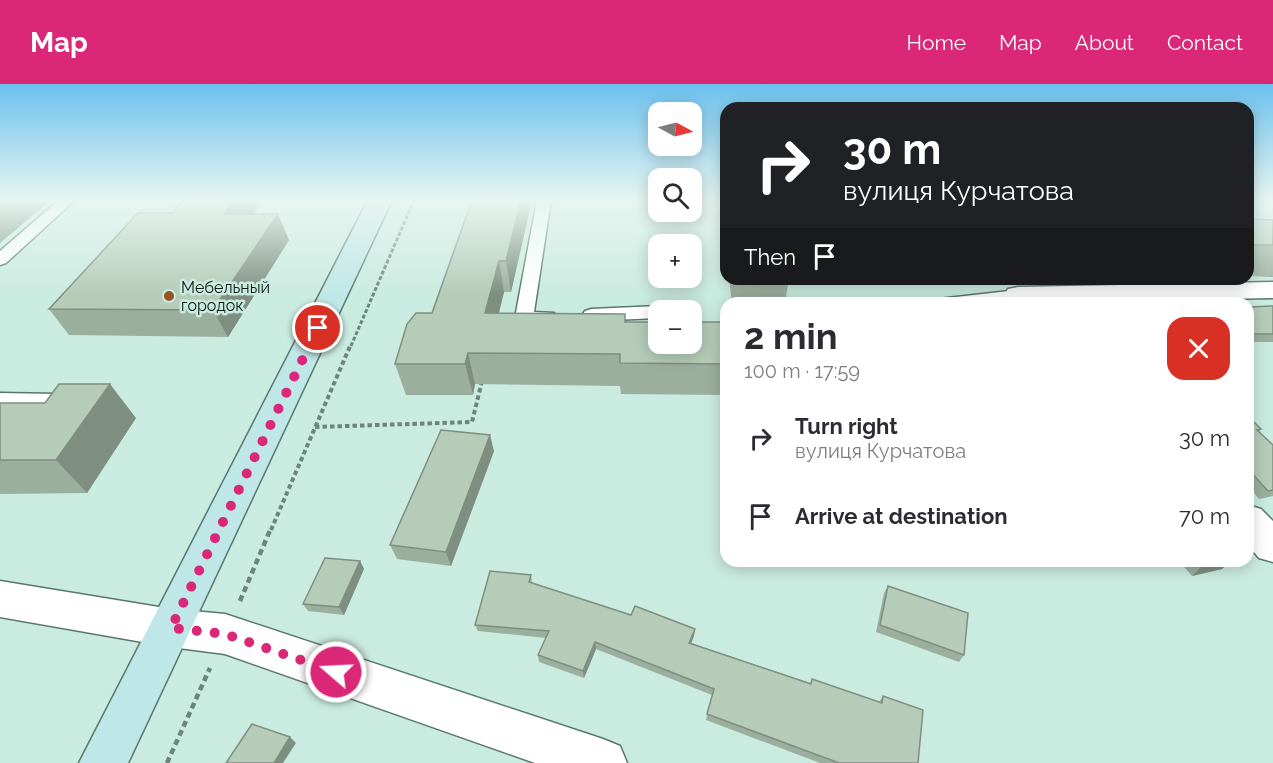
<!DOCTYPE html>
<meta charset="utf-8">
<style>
:root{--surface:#fff;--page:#f2f2f3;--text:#2b2b33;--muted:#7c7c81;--accent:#db2777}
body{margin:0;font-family:Raleway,sans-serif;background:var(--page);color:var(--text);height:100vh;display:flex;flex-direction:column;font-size:22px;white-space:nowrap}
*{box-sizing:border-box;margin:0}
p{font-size:20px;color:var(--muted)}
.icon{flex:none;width:33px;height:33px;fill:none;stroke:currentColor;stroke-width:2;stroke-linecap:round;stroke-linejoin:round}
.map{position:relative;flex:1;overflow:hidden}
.drawer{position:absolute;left:720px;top:213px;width:534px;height:270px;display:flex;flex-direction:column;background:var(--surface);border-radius:18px;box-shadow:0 3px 15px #0003}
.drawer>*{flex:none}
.guide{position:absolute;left:720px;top:18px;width:534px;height:183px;border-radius:18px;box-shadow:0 3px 15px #0003;background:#202124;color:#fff;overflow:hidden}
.needle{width:39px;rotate:97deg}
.buttons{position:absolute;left:648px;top:18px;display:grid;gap:12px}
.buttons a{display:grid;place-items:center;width:54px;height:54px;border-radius:12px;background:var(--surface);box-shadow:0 3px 15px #0003;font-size:30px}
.pin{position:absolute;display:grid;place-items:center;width:51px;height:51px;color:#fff;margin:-26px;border:3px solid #fff;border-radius:50%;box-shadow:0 2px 6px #0007}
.me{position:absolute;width:66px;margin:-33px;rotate:289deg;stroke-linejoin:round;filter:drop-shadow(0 0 4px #0008)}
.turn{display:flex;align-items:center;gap:21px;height:126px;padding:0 24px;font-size:27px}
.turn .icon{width:78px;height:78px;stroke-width:2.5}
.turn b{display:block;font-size:42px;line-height:51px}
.then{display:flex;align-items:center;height:57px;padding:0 24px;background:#0003;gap:12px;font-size:22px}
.round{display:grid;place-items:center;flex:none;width:63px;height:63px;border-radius:18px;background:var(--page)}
.head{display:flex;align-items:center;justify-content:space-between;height:102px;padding:0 24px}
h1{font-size:36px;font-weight:700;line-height:45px}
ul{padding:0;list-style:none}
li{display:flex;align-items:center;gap:18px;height:78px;padding:0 24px}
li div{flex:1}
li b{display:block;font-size:22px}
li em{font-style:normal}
header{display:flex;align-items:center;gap:36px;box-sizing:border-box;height:84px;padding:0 30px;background:var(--accent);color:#fff}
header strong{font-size:28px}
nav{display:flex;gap:33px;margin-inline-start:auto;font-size:21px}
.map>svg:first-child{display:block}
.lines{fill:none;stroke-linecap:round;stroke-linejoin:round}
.lane-casing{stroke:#59776d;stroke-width:3}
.street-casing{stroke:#59776d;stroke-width:3}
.secondary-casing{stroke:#59776d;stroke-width:3}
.path-far2{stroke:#6d847d;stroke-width:3;stroke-dasharray:4 2;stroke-linecap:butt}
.path-far1{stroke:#6d847d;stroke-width:4;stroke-dasharray:4.5 3;stroke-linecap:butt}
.path{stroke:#6d847d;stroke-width:4.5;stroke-dasharray:6 4;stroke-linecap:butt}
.lane{fill:#fff;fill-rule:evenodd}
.street{fill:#fff;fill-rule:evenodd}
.secondary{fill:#bfe7e7;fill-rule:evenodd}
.wall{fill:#9baf9e}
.shaded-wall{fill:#7e8f81}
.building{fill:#b4ccb8;stroke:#7e8f81;stroke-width:1.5}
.route{stroke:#db2777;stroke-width:10;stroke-dasharray:0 18}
.poi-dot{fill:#95541f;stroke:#caebe0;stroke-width:2}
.labels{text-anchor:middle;stroke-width:5;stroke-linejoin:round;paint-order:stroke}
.poi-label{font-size:16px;fill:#0d1915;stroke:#caebe0;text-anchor:start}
</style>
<header>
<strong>Map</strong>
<nav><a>Home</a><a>Map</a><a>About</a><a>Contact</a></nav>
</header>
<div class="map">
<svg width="1273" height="679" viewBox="0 0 1273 679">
<rect width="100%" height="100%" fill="#caebe0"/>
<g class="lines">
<g class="lane-casing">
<path id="lane" d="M59,116H75L6,179L0,181V167Z
M537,116H551L534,228L554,229L557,233L554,237C543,240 529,241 518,238L515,234Z
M1018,206L1024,207L1027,211L1024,215L994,219H938L941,215L947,214Z
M658,222L666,226H658V234L591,237L585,235L582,231L585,227L591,225Z
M0,309L58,310L65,312L68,317L65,322L58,324L0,323Z"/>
</g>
<g class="street-casing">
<path id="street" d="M1273,198V214L1017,219L1008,217L1004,211L1008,205L1018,203Z
M1248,421L1261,425L1273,437V478L1259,474L1248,461Z
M0,497L171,525L225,530L603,655L620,662L627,679H535L225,570L171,563L0,533Z"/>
</g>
<g class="secondary-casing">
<path id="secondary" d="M368,116H392L128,679H79Z"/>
</g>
<path class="path-far2" d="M351,262L414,116"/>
<path class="path-far1" d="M315,343L472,338L482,297
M271,446L351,260"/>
<path class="path" d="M240,517L271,444
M167,679L210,584"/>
<use href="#lane" class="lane"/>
<use href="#street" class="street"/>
<use href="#secondary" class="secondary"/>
</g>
<path class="wall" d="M183,116H263L254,130L289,156L228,253L69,251L49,225L172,129Z
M532,116L511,208H504L499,229L625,230V238H726V311L621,310L620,302L475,300L473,311H406L395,280L432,229Z
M719,116H726V169Z
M1248,135L1273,136V193L1248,192Z
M729,195H789L785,219H732Z
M1273,222V258H1249L1248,259V223Z
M0,319L136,334L87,409L0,410Z
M1248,332L1261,345L1259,348L1273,361V412L1259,415L1248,402Z
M494,367L451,482L397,475L390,461Z
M360,477L364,485L344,531L308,527L303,520Z
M1179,477H1230L1222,485L1192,492Z
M531,491L532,499L631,531L695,545L694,552L691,559L810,599L812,595L879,618L883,612L918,679H820L706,636L712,611L596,565L584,594L539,578L538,571L546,554L478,547L475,541Z
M888,502L964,571L959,578L876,548L884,509Z"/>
<path class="shaded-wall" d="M0,116H51L0,159Z
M234,116H263L236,155L224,130Z
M521,116H532L511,208L506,177Z
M278,130L289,156L228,253L213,226Z
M499,177L504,208L491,260L485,229Z
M468,269L475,300L473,311L465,280Z
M110,300L136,334L87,409L56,376Z
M490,351L494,367L451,482L446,468Z
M360,477L364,485L344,531L339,523Z
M1207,477H1230L1222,485L1192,492Z
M695,545L694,552L689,565V559Z
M595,558L596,565L584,594L583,587Z
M290,653L296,659L283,679H274Z"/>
<path class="building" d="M183,116H234L224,130H278L213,226L49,225L138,129H172Z
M472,116H521L506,177H499L485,229L625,230V238H658V260H692V238H726V280L620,279V270L468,269L465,280H395L407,240L416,229H432Z
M1248,135L1273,136V161H1248Z
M1273,222V250H1249L1253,253L1248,254V223Z
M59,300H110L56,376H0V319H45Z
M1248,332L1261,345L1257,346L1273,361V406L1268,407L1248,385Z
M441,346L490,351L446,468L390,461Z
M325,474L360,477L339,523L303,520Z
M490,487L531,491L529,498L631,531L635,522L695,545L689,559L811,600L812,595L882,619L883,612L923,626L918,679H839L707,630L714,605L595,558L583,587L538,571L549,547L475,541Z
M888,502L968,529L964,571L880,541Z
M252,640L290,653L274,679H226Z"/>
<linearGradient id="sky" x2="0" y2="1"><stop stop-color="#6bc1ee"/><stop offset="0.55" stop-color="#e7f6f1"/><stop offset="1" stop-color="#e7f6f1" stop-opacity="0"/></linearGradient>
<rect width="1273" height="211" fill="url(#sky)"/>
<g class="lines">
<path class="route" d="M318,244L171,544L225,550L336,588"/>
</g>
<circle class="poi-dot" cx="169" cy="212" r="6"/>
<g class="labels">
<g class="poi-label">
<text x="181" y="209">Мебельный<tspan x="181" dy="18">городок</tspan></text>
</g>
</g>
</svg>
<div class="buttons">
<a><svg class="needle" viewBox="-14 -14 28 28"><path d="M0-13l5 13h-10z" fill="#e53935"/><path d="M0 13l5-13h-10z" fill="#7c7c81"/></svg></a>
<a><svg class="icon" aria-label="search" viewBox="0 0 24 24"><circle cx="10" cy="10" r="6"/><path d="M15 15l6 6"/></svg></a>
<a>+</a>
<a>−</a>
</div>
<div class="pin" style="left:318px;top:244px;background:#d93025"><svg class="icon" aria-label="arrive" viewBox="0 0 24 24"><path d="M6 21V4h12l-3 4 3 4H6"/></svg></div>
<svg class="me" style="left:336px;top:588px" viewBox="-20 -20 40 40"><circle r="17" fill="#db2777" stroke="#fff" stroke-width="3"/><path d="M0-11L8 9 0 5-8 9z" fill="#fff"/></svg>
<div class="guide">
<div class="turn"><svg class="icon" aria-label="right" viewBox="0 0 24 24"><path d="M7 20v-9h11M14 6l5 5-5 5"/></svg><div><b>30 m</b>вулиця Курчатова</div></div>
<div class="then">Then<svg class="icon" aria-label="arrive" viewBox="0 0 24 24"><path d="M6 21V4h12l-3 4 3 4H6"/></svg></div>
</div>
<section class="drawer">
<div class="head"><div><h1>2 min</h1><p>100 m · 17:59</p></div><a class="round" style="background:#d93025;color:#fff"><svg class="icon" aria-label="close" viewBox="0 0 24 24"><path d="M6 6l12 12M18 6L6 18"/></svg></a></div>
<ul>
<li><svg class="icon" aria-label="right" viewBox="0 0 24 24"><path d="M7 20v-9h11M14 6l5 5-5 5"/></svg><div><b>Turn right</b><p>вулиця Курчатова</p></div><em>30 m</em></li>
<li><svg class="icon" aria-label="arrive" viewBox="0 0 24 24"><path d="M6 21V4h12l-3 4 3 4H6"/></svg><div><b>Arrive at destination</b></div><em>70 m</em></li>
</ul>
</section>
</div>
